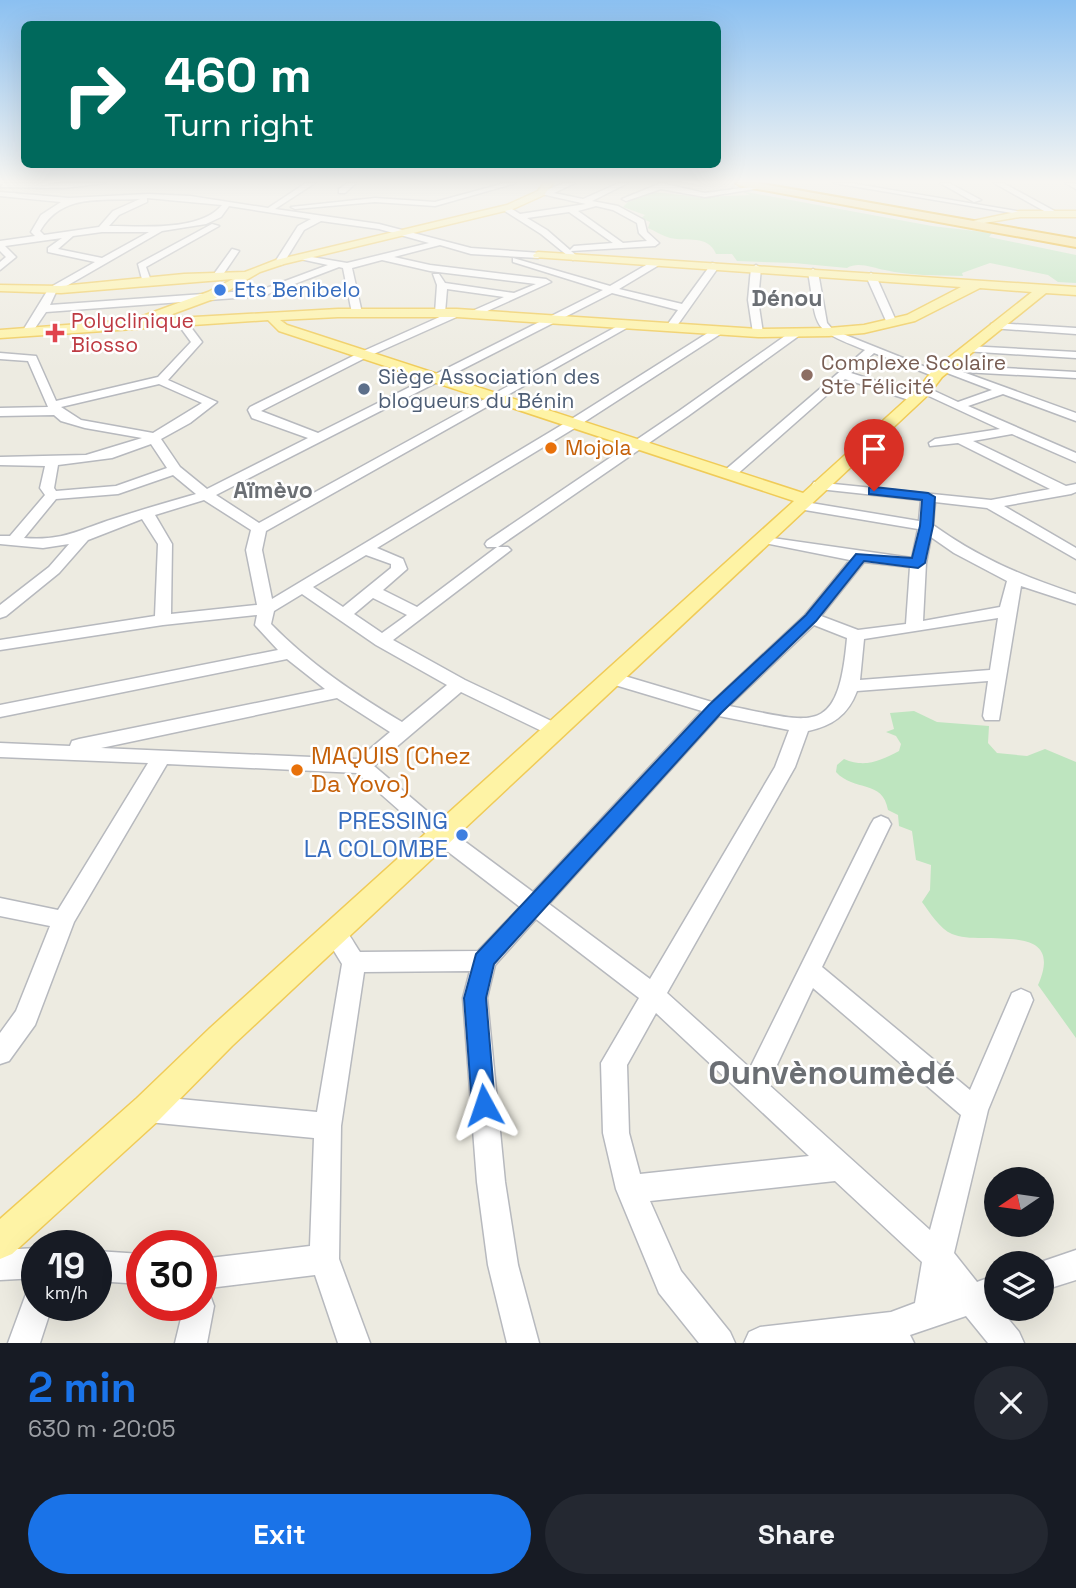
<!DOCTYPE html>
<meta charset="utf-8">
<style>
:root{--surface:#171b24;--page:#242831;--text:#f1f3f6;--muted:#9ea1a6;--accent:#1a73e8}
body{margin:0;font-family:"Space Grotesk",sans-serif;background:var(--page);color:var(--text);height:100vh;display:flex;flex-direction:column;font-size:26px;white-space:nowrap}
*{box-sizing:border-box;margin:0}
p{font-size:23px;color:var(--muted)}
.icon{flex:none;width:38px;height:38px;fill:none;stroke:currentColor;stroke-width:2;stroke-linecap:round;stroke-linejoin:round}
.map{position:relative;height:1343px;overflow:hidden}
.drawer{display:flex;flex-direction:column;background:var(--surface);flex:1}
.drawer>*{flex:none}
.banner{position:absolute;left:21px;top:21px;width:700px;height:147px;border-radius:10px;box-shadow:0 7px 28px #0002;background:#00695c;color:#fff;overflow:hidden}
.needle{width:46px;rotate:257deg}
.tools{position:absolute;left:984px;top:1167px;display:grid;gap:14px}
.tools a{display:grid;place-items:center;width:70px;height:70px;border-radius:50%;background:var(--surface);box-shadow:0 7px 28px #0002;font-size:35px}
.speed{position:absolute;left:21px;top:1230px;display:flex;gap:14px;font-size:35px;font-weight:700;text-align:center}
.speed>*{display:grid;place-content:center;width:91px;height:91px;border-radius:50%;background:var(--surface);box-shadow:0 7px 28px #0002;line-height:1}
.speed small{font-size:18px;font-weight:400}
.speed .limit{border:10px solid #d22;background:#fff;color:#111}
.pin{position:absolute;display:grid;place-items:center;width:60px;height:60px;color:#fff;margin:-72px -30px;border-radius:50% 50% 50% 0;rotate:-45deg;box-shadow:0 0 7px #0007}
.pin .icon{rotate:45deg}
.me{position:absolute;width:77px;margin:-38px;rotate:355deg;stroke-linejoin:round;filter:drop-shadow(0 0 5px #0008)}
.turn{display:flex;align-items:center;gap:24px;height:147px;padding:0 28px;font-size:32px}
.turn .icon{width:91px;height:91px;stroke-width:2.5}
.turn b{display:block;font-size:49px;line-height:60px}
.round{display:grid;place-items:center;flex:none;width:74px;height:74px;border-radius:37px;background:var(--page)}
.summary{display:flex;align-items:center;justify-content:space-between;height:119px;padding:0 28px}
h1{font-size:42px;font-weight:600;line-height:52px;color:var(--accent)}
.action{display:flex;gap:14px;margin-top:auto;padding:14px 28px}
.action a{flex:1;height:80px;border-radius:42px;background:var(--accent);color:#fff;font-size:28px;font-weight:600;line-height:80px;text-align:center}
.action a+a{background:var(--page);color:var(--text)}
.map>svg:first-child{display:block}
.green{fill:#bee5bf}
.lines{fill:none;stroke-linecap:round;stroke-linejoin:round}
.minor-casing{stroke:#b7b9be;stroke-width:3}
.major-casing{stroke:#f0cb58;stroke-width:3}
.highway-casing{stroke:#ecab02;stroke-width:4}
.minor{fill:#fff;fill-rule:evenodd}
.major{fill:#fef3a5;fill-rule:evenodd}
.highway{fill:#fce38a;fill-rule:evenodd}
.route{fill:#1a73e8;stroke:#114b97;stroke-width:2}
.shop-dot{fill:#3f7fe0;stroke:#fff;stroke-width:2.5}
.health-dot{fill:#e0444e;stroke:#fff;stroke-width:2.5}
.education-dot{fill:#8d6e63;stroke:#fff;stroke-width:2.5}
.service-dot{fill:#5c6f8a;stroke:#fff;stroke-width:2.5}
.food-dot{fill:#e8710a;stroke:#fff;stroke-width:2.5}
.labels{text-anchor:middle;stroke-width:5;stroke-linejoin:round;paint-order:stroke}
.far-shop-label{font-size:21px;fill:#366cbe;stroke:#fff;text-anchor:start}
.far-health-label{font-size:21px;fill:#be3a42;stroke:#fff;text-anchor:start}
.far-education-label{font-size:21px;fill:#785e54;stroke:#fff;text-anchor:start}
.far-service-label{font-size:21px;fill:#4e5e75;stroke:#fff;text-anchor:start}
.far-food-label{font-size:21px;fill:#c56008;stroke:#fff;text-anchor:start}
.far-quarter-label{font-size:23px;font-weight:bold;fill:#6b6f74;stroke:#fff}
.food-label{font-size:24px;fill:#c56008;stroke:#fff;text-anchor:start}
.shop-label{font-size:24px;fill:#366cbe;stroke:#fff;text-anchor:end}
.near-quarter-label{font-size:33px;font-weight:bold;fill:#6b6f74;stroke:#fff}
</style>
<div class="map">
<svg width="1076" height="1343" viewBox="0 0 1076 1343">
<rect width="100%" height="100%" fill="#edebe1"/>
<path class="green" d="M741,191L932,226L992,233L989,237L1076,255V283L1058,282L1048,275L990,263L962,273L963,276C938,275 910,276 885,270C873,268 858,261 847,268L794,263L737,261L732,254H716C708,234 687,242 670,238C663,236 655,231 648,228L650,222L641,218L645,215L623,207L631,199L652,192L701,197L750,195Z
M914,711L937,722L989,726L988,743L997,753L1027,756L1045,749L1076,762V1038L1038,985C1067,919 982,947 952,934C940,929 930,913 922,902L930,890L931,865L916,860L912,831L899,826L898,815L888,810C883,779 854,792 836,772L837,765L844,759C865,768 880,761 899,751L901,744L896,736L886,732L894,729L890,713Z"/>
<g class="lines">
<g class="minor-casing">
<path id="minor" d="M4,183H106L64,188L1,187Z
M306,183H315L275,209L379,224L471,248L541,253L543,255L538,258L471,254L440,245L394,257L430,265L546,279L551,282L474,317L470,316V312L504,297L447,289L445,313L440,316L435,313L437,285L433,274H439L445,283L514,293L536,284L430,271L382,260L352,268L362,313L357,316L352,313L343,268L339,267L263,296L46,312L31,334L22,332L49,288L95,262L48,252V248L62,238L5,246L16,257L0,270V262L6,257L0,251V241L35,236L31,232L41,215L61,202L0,196V192L69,198L148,194L190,196L268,208ZM147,198L222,205C200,232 141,226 109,226L119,215L147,202ZM140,199L113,211L99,227L44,235L40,231C62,193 101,201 140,199ZM229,206L311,219L298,226L275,262L280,265L283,264L304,230L321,221L379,229L429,243L347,263L300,255V259L328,265L261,290L50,305L56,292L162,231L206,224L221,217ZM102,232H149L102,258L58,249L73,236Z
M348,183H356L345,193H339V189Z
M505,183H516L435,206L375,202L295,209L291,207L375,198L435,202Z
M565,183H575L554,193L583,199L619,183H628L592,201L618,206L644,220L647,232L659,243L655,246L571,251L578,257L573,260L541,234L500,208L507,206L520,214L586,204L537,193ZM596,206L613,210L637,223L639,233L647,241L623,243L578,211ZM569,212L613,243L574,246L570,250L547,230L527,218Z
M661,183L705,193L757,186L761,188L705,197L661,189L626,201L622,199Z
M834,183H850L1034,214L1030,216Z
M940,183H949L981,200L974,202Z
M994,183H1003L1060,214L1053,216Z
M1065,183L1076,184V189Z
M212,224L219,226L146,267L151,281L143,283L138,264Z
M232,249L239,251L222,276H216L214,274Z
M513,258L610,286L653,261H659V265L619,289L682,304L712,263L720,265L674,330L665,328L678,310L612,293L216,495L259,523L623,323L632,325L266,531L262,550L272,599L570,420L714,329H722V333L578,426L377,548L403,559L407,569L383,590L417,607L497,547H487L485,544L487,541L679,411L792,331H800V335L688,416L498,547H508L511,550L393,640L465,680L562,726L564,730L562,734H548L461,692L374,766L448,829L533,892L702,711L605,682L602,678L605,674L611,672L712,702L805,615L850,560L759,542L757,539L759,536L912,558L918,529L799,509L792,505L799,501L919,521L921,500L819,489L812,485L814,482L991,500L1050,489L958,443L930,446L929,443L935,439L1000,429L918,391L928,388L958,402L992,390L942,371L940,369L946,366L963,371V367L967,366L1076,372V378L963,372L1076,413V421L1003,394L968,406L1076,453V462L1012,434L973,441L1066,486L1076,484V492L1071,494L1004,506L1076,548V559L987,508L935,502L933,525C979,558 1022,576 1076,594V604L1021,586L999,720H985L983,716L988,681L857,691C848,715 832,726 808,731L795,767L667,993L750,1068L871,824L874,819L881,816L888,819L891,824L822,967L970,1090L1012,993L1021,989L1030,993L1033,1000L988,1110L954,1253L977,1282L996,1275V1309H1000L1019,1332L1024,1343H988L966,1316L910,1335L914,1343H744L749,1332L760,1327L891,1312L915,1303L922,1262L835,1181L650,1201L681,1271L730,1332L735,1343H699L659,1293L616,1189L603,1133L601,1063L639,998L536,919L495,965L487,998L505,1182L518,1265L539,1343H507L488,1265L477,1182L463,998L470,971L364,972L341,1126L339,1259L370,1343H338L315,1275L201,1289V1259L310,1246L314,1138L148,1122L139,1118L135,1109L139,1100L148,1096L317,1112L342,964L323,933L326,926C344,920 351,939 360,952L478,951L520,907L434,841L357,773L167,764L74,922L35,1025L9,1061L0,1064V1033L16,1011L50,926L0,916V898L58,910L148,763L0,757V743L70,746L72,741L79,739L325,689L287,659L0,717V705L278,650L255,625L257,615L163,625L0,650V640L155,616L158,544L142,519L88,540L59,573L6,616L0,618V605L49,567L69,544L43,548L0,544V536H10L45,495L40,488L45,466L0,465V457L86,455L142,438L85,428L61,421L54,415L0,416V408L48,407L28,361L0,359V353L36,356L56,401L158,377L191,342L175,320L184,318L202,342L168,380L217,402L190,423L161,439L180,467L207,489L308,438L252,418L248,410L250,407L359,353L453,311H461V315L367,357L261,411L318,433L603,290L513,262ZM159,384L202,403L153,433L81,420L61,407ZM151,444L167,468L116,486L56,491L54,488L58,465L112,458ZM173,475L196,494C168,502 140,510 113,519C78,530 64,541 24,538L56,499L118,494ZM204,500L251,530L246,550L257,605L171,614L172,544L155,515ZM931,537L954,553L1007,581L1000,607L923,621L926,563ZM366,555L391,564V568L343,607L313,587ZM864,562L910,567L906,624L858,630L821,616ZM302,594L376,645L447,685L402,722C355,694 310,664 271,624L274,611ZM373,598L407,615L382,633L354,614ZM998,618L990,670L860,680L864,639ZM814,625L847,638C838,739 813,722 729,706ZM337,698L390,732L358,759L101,748ZM719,716L789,730L775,767L650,979L549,904ZM813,988L961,1115L930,1230L768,1084ZM656,1013L809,1156L640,1174L629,1133L627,1065Z
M756,265L761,268L758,300L763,333L758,336L753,333L748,300L751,268Z
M813,269L818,272L827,323L833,330L943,374L933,376L874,353L851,373L920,395V401H912L845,379L734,477H724V471L865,350C809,328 818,329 808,272Z
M871,273L876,276L897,323L896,325L887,323L866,276Z
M995,323L1076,328V334L991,328V324Z
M968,346L1076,352V358L964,351L963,349Z
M37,1248V1278L0,1280V1250Z
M1076,1250V1280L1041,1291V1264H1035Z
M96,1251L142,1254V1284L96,1281Z
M37,1290V1306H52L40,1343H8L26,1294Z
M201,1292L210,1295L214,1306L207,1343H175L184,1306H201Z"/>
</g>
<g class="major-casing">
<path id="major" d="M544,183H553L544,195L513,209L284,264L260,272L216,298L159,319L338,309H457L758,329L829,328L864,325L907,315L961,287L534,257L533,255L538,252L1076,287V295L1046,293L942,377L929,394L232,1046L159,1120L12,1254L0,1259V1219L137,1098L210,1028L794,501L279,331L268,320L0,338V330L132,320L208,292L233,279L61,293L0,291V285L61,286L184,274L245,272L276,260L507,205L538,191ZM980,288L1032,292L932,371L919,388L803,493L287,325L280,320L338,317H457L758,337L829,336L864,333L915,321Z
M1020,211H1076V217H1020L978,224L973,221Z"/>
</g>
<g class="highway-casing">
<path id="highway" d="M736,183H757L1076,239V247L741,186Z"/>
</g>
<use href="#minor" class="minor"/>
<use href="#major" class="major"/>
<use href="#highway" class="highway"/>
</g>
<linearGradient id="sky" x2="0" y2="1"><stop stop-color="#8bc0f1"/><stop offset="0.49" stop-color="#f7f6f2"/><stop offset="1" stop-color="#f7f6f2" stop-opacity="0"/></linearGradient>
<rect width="1076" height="371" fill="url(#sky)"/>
<path class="route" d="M874,487L928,493L935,497L933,526L925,563L918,568L864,561L816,621L721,713L494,964L486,998L495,1105L492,1113L484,1116L475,1113L472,1105L464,998L476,954L709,705L806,615L856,554L912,558L920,526L922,500L869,494V488Z"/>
<g class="shop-dot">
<circle cx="220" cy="290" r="7"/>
<circle cx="462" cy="835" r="7"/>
</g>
<path class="health-dot" d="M51.5 322.5h7v7h7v7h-7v7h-7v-7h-7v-7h7z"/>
<circle class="education-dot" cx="807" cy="375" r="7"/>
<circle class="service-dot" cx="364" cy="389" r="7"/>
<g class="food-dot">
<circle cx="551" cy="448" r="7"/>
<circle cx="297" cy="770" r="7"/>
</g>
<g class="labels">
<g class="far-shop-label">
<text x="234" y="297">Ets Benibelo</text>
</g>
<g class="far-health-label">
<text x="71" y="328">Polyclinique<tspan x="71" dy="24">Biosso</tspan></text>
</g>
<g class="far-education-label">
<text x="821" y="370">Complexe Scolaire<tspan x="821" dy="24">Ste Félicité</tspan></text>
</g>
<g class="far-service-label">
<text x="378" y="384">Siège Association des<tspan x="378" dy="24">blogueurs du Bénin</tspan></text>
</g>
<g class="far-food-label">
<text x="565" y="455">Mojola</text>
</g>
<g class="far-quarter-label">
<text x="787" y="306">Dénou</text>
<text x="273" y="498">Aïmèvo</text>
</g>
<g class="food-label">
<text x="311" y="764">MAQUIS (Chez<tspan x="311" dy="28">Da Yovo)</tspan></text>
</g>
<g class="shop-label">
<text x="448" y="829">PRESSING<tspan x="448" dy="28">LA COLOMBE</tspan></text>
</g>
<g class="near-quarter-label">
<text x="832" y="1084">Ounvènoumèdé</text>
</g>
</g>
</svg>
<div class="tools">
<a><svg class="needle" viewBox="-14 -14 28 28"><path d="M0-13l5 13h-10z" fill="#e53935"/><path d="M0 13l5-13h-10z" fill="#9ea1a6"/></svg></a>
<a><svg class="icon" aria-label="layers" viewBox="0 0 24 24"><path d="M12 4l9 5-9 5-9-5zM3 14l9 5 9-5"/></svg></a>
</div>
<div class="speed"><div>19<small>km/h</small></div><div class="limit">30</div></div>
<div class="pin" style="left:874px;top:491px;background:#d93025"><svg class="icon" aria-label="arrive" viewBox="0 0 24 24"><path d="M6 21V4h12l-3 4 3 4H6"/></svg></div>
<svg class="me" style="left:484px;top:1105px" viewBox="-20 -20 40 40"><path d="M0-17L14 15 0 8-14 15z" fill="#1a73e8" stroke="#fff" stroke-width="4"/></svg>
<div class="banner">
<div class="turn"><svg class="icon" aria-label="right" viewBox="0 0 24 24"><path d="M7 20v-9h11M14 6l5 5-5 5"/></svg><div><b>460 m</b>Turn right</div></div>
</div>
</div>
<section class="drawer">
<div class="summary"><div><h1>2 min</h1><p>630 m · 20:05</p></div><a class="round"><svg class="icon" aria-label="close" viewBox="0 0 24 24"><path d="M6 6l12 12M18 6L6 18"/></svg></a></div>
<div class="action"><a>Exit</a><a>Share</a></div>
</section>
